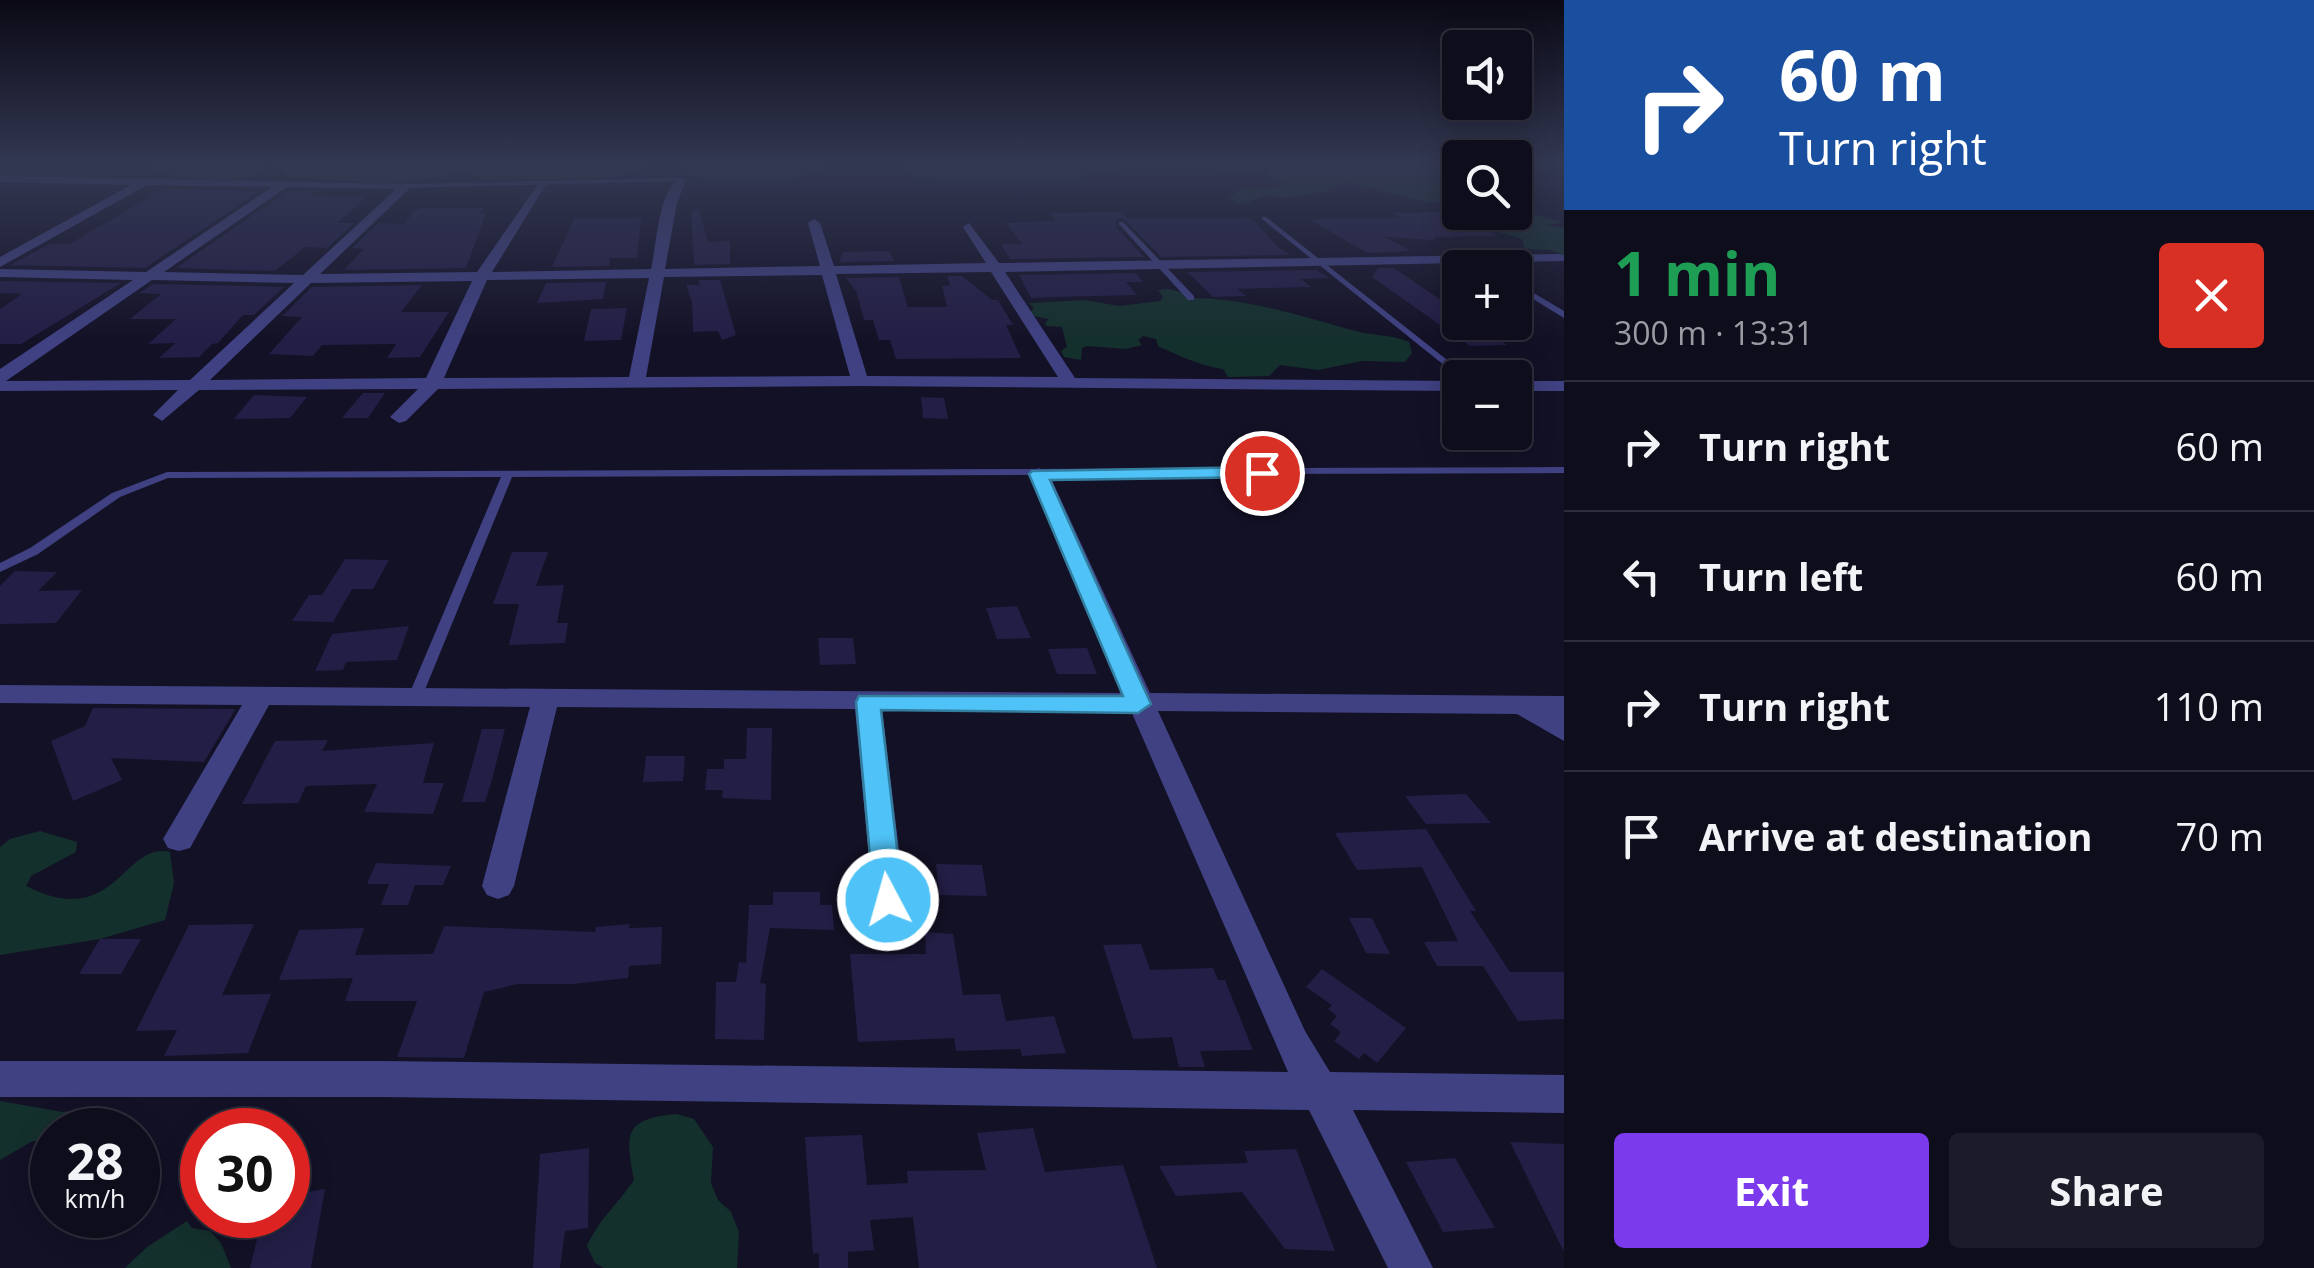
<!DOCTYPE html>
<meta charset="utf-8">
<style>
:root{--surface:#0e0d1c;--page:#1c1b29;--text:#f1f3f6;--muted:#9b9ca3;--line:#2e2d3b;--accent:#7c3aed}
body{margin:0;font-family:"Open Sans",sans-serif;background:var(--page);color:var(--text);height:100vh;display:flex;flex-direction:column;font-size:38px;white-space:nowrap}
*{box-sizing:border-box;margin:0}
p{font-size:32px;color:var(--muted)}
.icon{flex:none;width:55px;height:55px;fill:none;stroke:currentColor;stroke-width:2;stroke-linecap:round;stroke-linejoin:round}
.map{position:relative;flex:1;overflow:hidden}
.drawer{display:flex;flex-direction:column;background:var(--surface);width:750px}
.drawer>*{flex:none}
.hud{background:#1a4fa0;color:#fff;overflow:hidden}
.controls{position:absolute;left:1442px;top:30px;display:grid;gap:20px}
.controls a{display:grid;place-items:center;width:90px;height:90px;border-radius:10px;background:var(--surface);box-shadow:0 5px 25px #0003,0 0 0 2px var(--line);font-size:50px}
.speed{position:absolute;left:30px;top:1108px;display:flex;gap:20px;font-size:50px;font-weight:700;text-align:center}
.speed>*{display:grid;place-content:center;width:130px;height:130px;border-radius:50%;background:var(--surface);box-shadow:0 5px 25px #0003,0 0 0 2px var(--line);line-height:1}
.speed small{font-size:25px;font-weight:400}
.speed .limit{border:15px solid #d22;background:#fff;color:#111}
.pin{position:absolute;display:grid;place-items:center;width:85px;height:85px;color:#fff;margin:-42px;border:5px solid #fff;border-radius:50%;box-shadow:0 2px 10px #0007}
.me{position:absolute;width:110px;margin:-55px;rotate:354deg;stroke-linejoin:round;filter:drop-shadow(0 0 8px #0008)}
.turn{display:flex;align-items:center;gap:35px;height:210px;padding:0 50px;font-size:45px}
.turn .icon{width:130px;height:130px;stroke-width:2.5}
.turn b{display:block;font-size:70px;line-height:85px}
.round{display:grid;place-items:center;flex:none;width:105px;height:105px;border-radius:10px;background:var(--page)}
.summary{display:flex;align-items:center;justify-content:space-between;height:170px;padding:0 50px}
h1{font-size:60px;font-weight:700;line-height:75px;color:#1e9e55}
.cta{display:flex;gap:20px;margin-top:auto;padding:20px 50px}
.cta a{flex:1;height:115px;border-radius:10px;background:var(--accent);color:#fff;font-size:40px;font-weight:700;line-height:115px;text-align:center}
.cta a+a{background:var(--page);color:var(--text)}
ul{padding:0;list-style:none}
li{display:flex;align-items:center;gap:30px;height:130px;padding:0 50px;border-top:2px solid var(--line)}
li div{flex:1}
li b{display:block;font-size:38px}
li em{font-style:normal}
main{display:flex;flex:1;min-height:0}
.map>svg:first-child{display:block}
.green{fill:#14302d}
.building{fill:#231e46}
.lines{fill:none;stroke-linecap:round;stroke-linejoin:round}
.service{fill:#3f4182;fill-rule:evenodd}
.minor{fill:#3f4182;fill-rule:evenodd}
.route{fill:#4fc3f7;stroke:#337fa1;stroke-width:2.5}
</style>
<main>
<div class="map">
<svg width="1564" height="1268" viewBox="0 0 1564 1268">
<rect width="100%" height="100%" fill="#131126"/>
<path class="green" d="M152,164H262L254,177C230,180 167,184 152,164Z
M277,164H646L628,175L609,178L484,180L472,176L471,166C414,193 348,180 287,177Z
M685,164H824V167C801,187 715,177 684,176L680,171Z
M924,164H1460V173L1451,175L1460,180V200L1452,201L1460,203V211L1447,206L1449,203L1425,202L1346,182L1329,191L1285,198L1264,196L1248,203L1238,204L1229,197L1244,188L1284,186L1285,183L1264,173L1269,169L1126,167L1094,171L1074,179L914,177L908,168Z
M1515,203L1539,216L1564,222L1547,225L1564,228V255L1551,250L1525,249L1522,239L1498,232L1461,213L1515,212Z
M1168,289L1181,292L1186,298C1245,297 1300,316 1355,331C1373,336 1391,334 1409,342L1412,353L1405,362L1362,361L1318,370L1280,365L1269,376L1228,377L1223,369C1204,367 1177,355 1158,346L1156,339L1143,336L1138,340L1142,345L1126,349L1087,346L1082,348L1081,360L1064,357L1061,351L1067,347L1062,327L1047,326L1045,323L1049,319L1028,315L1034,308L1029,303L1085,300L1119,306L1160,301L1163,297L1158,290Z
M40,831L77,842L76,852L31,876L26,886C116,932 123,841 170,852L174,883L165,920L100,939L0,955V847L10,839Z
M0,1101L63,1112L81,1109L90,1119L75,1130H52V1137L31,1142L0,1160Z
M676,1114L694,1119L713,1147L711,1183L718,1200L731,1212L739,1232L737,1268H604L595,1263L587,1246C599,1219 618,1204 634,1180C625,1133 624,1119 676,1114Z
M187,1221L192,1228L210,1231L221,1243L231,1268H125L147,1247Z"/>
<path class="building" d="M163,189L260,191L145,268L10,265L50,244H70Z
M288,191H316L310,196L367,197L337,223H354L327,248L305,247L275,271L176,268Z
M422,208H484L480,213H486L466,268L344,270L364,249L352,248L379,223L404,224L414,211Z
M699,210L708,242L730,241V264L694,265L691,211Z
M1121,212L1128,219L1251,218L1278,247L1290,255L1161,257L1123,218L1116,219V227L1144,257L1010,259L1001,244H1023L1005,223L1056,221L1049,213Z
M1451,212L1498,236L1433,237L1435,240L1385,237L1411,251L1367,253L1309,219L1401,218L1392,213Z
M641,218L637,258H610L609,266L552,267L574,219Z
M889,251L894,261L839,262L843,252Z
M1378,268H1394L1460,313V322H1474L1507,345L1470,346L1372,277Z
M1316,270L1330,278L1301,279L1311,287L1237,289L1246,296L1213,297L1187,272Z
M1136,273L1143,282H1126L1137,295L1058,297L1031,298L1019,275Z
M947,276H962L992,300H998L1013,325H1006L1021,358L896,359L890,340H879L873,320H864L857,293L846,278L899,277L908,307H947L942,286L950,285Z
M698,280H720L736,335L722,340L718,331L693,332L692,302L686,285H700Z
M0,281L121,283L21,344H0V309L22,294L0,293Z
M606,282L603,299L537,303L546,283Z
M153,284L255,286L284,287L254,315H243L218,343L212,344L199,357L159,358L175,343L148,344L176,319H130L161,294L139,293Z
M422,285L401,312H449L420,357L387,358L396,344L322,345L313,356L269,354L302,317L282,316L312,287Z
M627,308L621,340L584,341L591,309Z
M363,393H385L368,418H342Z
M254,395L307,397L290,418L234,419Z
M921,397L944,398L948,419L923,418Z
M512,552H548L536,586L564,585L557,623H568L565,643L509,645L519,604H493Z
M345,559L389,560L373,589H352L333,622L292,621L309,595H322Z
M15,571L57,572L38,591L82,590L56,623L0,624V586Z
M1017,606L1031,638L997,639L986,608Z
M409,626L397,660L346,662L343,670L315,671L332,634Z
M818,638H853L856,664L820,665Z
M1087,648L1097,674H1057L1048,649Z
M93,708L233,709L235,710L204,762L111,758L122,780L73,801L51,741L85,726Z
M747,728H772L771,800L722,798L723,790H705L707,769H724V759H746Z
M482,729H505L491,783L485,802H462Z
M328,740L322,751L434,743L423,783H444L433,814L364,812L377,784L306,786L298,803L242,804L275,741Z
M646,756H685L683,781L643,782Z
M1466,794L1491,823L1426,824L1405,796Z
M1426,829L1476,911H1470L1510,972H1564V1019L1518,1021L1483,966H1437L1424,942L1458,941L1422,867L1357,870L1335,833Z
M376,863L451,866L443,885H415L408,905H381L389,884H367Z
M936,864L982,865L987,896L939,895Z
M773,892H820V905H832L834,930L770,928L760,983L766,984L764,1040L715,1039L716,982H736L739,962L746,963L749,905H773Z
M1349,918H1372L1390,954L1366,953Z
M254,924L222,995L271,994L248,1053L164,1056L177,1030L136,1031L189,925Z
M630,924L629,928L662,927L661,964L629,966L628,978L572,984H518L484,992L464,1058L397,1057L417,1001H345L353,978L279,980L299,930L364,928L355,955L433,954L444,926L595,932L596,927Z
M925,932L953,934L963,995L1000,994L1006,1021L1054,1016L1066,1053L1022,1056L1020,1049L956,1051L954,1038L858,1042L850,954H926Z
M100,939H141L121,974H79Z
M1141,944L1150,970L1213,968L1218,980H1225L1253,1050L1200,1051L1205,1067H1179L1172,1037L1133,1039L1103,945Z
M1322,969L1406,1028L1377,1063L1364,1053L1359,1059L1334,1041L1341,1032L1330,1024L1337,1016L1328,1009L1332,1005L1306,987Z
M1033,1128L1045,1172L1123,1165L1157,1268H919L913,1217L870,1220L874,1250L848,1252V1268H819V1253L813,1254L805,1137L862,1135L867,1185L908,1183L907,1171L986,1170L977,1133Z
M1510,1142L1564,1144V1252Z
M589,1148L588,1228L565,1231L560,1268H533L540,1154Z
M1296,1149L1335,1251L1285,1249L1242,1192L1176,1196L1159,1166L1248,1163L1244,1151Z
M1455,1158L1495,1228L1443,1232L1406,1162Z
M325,1189L311,1268H250L263,1215H288V1195Z"/>
<g class="lines">
<path class="service" d="M680,178L682,181L406,188L403,186L406,184Z
M1262,217H1266L1470,378H1460L1262,219Z
M1119,222H1123L1194,296V300H1188L1119,224Z
M1515,282L1564,311V318L1515,288Z
M1564,467V473L512,477L422,697L415,702L408,697L501,477L168,478L120,497L38,554L0,572V563L30,548L112,493L167,472Z"/>
<path class="minor" d="M0,176L410,184V188L320,274L477,272L541,180L547,183L492,272L651,269C657,243 658,192 680,177L686,180L677,203L665,269L820,266L808,223L814,219L820,223L834,266L986,263L963,227L969,223L999,263L1559,254L1564,255V261L1005,272L1075,378L1460,381V391L860,386L438,389L406,421L399,423L390,417L418,389L199,390L162,421L153,415L178,390L0,391V369L133,280L0,277V269L146,272L272,187L147,185L0,267V257L131,185L0,182ZM287,187L396,189L303,275L164,272ZM991,272L1058,377L867,376L836,274ZM822,275L850,376L646,377L664,277ZM649,278L629,377L444,378L487,280ZM152,280L294,283L190,380L6,381ZM472,281L426,378L210,380L311,283Z
M1515,381H1564V391H1515Z
M1039,468L1049,474L1150,693L1564,696V741L1517,714L1158,711L1305,1031L1330,1072L1564,1075V1113L1353,1110L1433,1268H1388L1309,1110L383,1097H0V1061H383L1288,1072L1131,711L882,709L905,900L901,910L889,914L877,910L873,900L855,709L557,707L514,886L509,895L498,899L487,895L482,886L530,707L269,705L190,848L179,851L168,848L163,839L242,705L0,703V685L1123,693L1029,474Z"/>
</g>
<linearGradient id="sky" x2="0" y2="1"><stop stop-color="#0a0915"/><stop offset="0.48" stop-color="#333852"/><stop offset="1" stop-color="#333852" stop-opacity="0"/></linearGradient>
<rect width="1564" height="341" fill="url(#sky)"/>
<path class="route" d="M1262,467L1268,469V477L1050,480L1151,704L1138,713L881,710L903,900L899,909L888,912L878,909L874,900L856,702L859,696H1123L1029,474L1032,471Z"/>
</svg>
<div class="controls">
<a><svg class="icon" aria-label="sound" viewBox="0 0 24 24"><path d="M4 9h4l5-4v14l-5-4H4zM17 9q2 3 0 6"/></svg></a>
<a><svg class="icon" aria-label="search" viewBox="0 0 24 24"><circle cx="10" cy="10" r="6"/><path d="M15 15l6 6"/></svg></a>
<a>+</a>
<a>−</a>
</div>
<div class="speed"><div>28<small>km/h</small></div><div class="limit">30</div></div>
<div class="pin" style="left:1262px;top:473px;background:#d93025"><svg class="icon" aria-label="arrive" viewBox="0 0 24 24"><path d="M6 21V4h12l-3 4 3 4H6"/></svg></div>
<svg class="me" style="left:888px;top:900px" viewBox="-20 -20 40 40"><circle r="17" fill="#4fc3f7" stroke="#fff" stroke-width="3"/><path d="M0-11L8 9 0 5-8 9z" fill="#fff"/></svg>
</div>
<section class="drawer">
<div class="hud">
<div class="turn"><svg class="icon" aria-label="right" viewBox="0 0 24 24"><path d="M7 20v-9h11M14 6l5 5-5 5"/></svg><div><b>60 m</b>Turn right</div></div>
</div>
<div class="summary"><div><h1>1 min</h1><p>300 m · 13:31</p></div><a class="round" style="background:#d93025;color:#fff"><svg class="icon" aria-label="close" viewBox="0 0 24 24"><path d="M6 6l12 12M18 6L6 18"/></svg></a></div>
<ul>
<li><svg class="icon" aria-label="right" viewBox="0 0 24 24"><path d="M7 20v-9h11M14 6l5 5-5 5"/></svg><div><b>Turn right</b></div><em>60 m</em></li>
<li><svg class="icon" aria-label="left" viewBox="0 0 24 24"><path d="M17 20v-9H6M10 6l-5 5 5 5"/></svg><div><b>Turn left</b></div><em>60 m</em></li>
<li><svg class="icon" aria-label="right" viewBox="0 0 24 24"><path d="M7 20v-9h11M14 6l5 5-5 5"/></svg><div><b>Turn right</b></div><em>110 m</em></li>
<li><svg class="icon" aria-label="arrive" viewBox="0 0 24 24"><path d="M6 21V4h12l-3 4 3 4H6"/></svg><div><b>Arrive at destination</b></div><em>70 m</em></li>
</ul>
<div class="cta"><a>Exit</a><a>Share</a></div>
</section>
</main>
